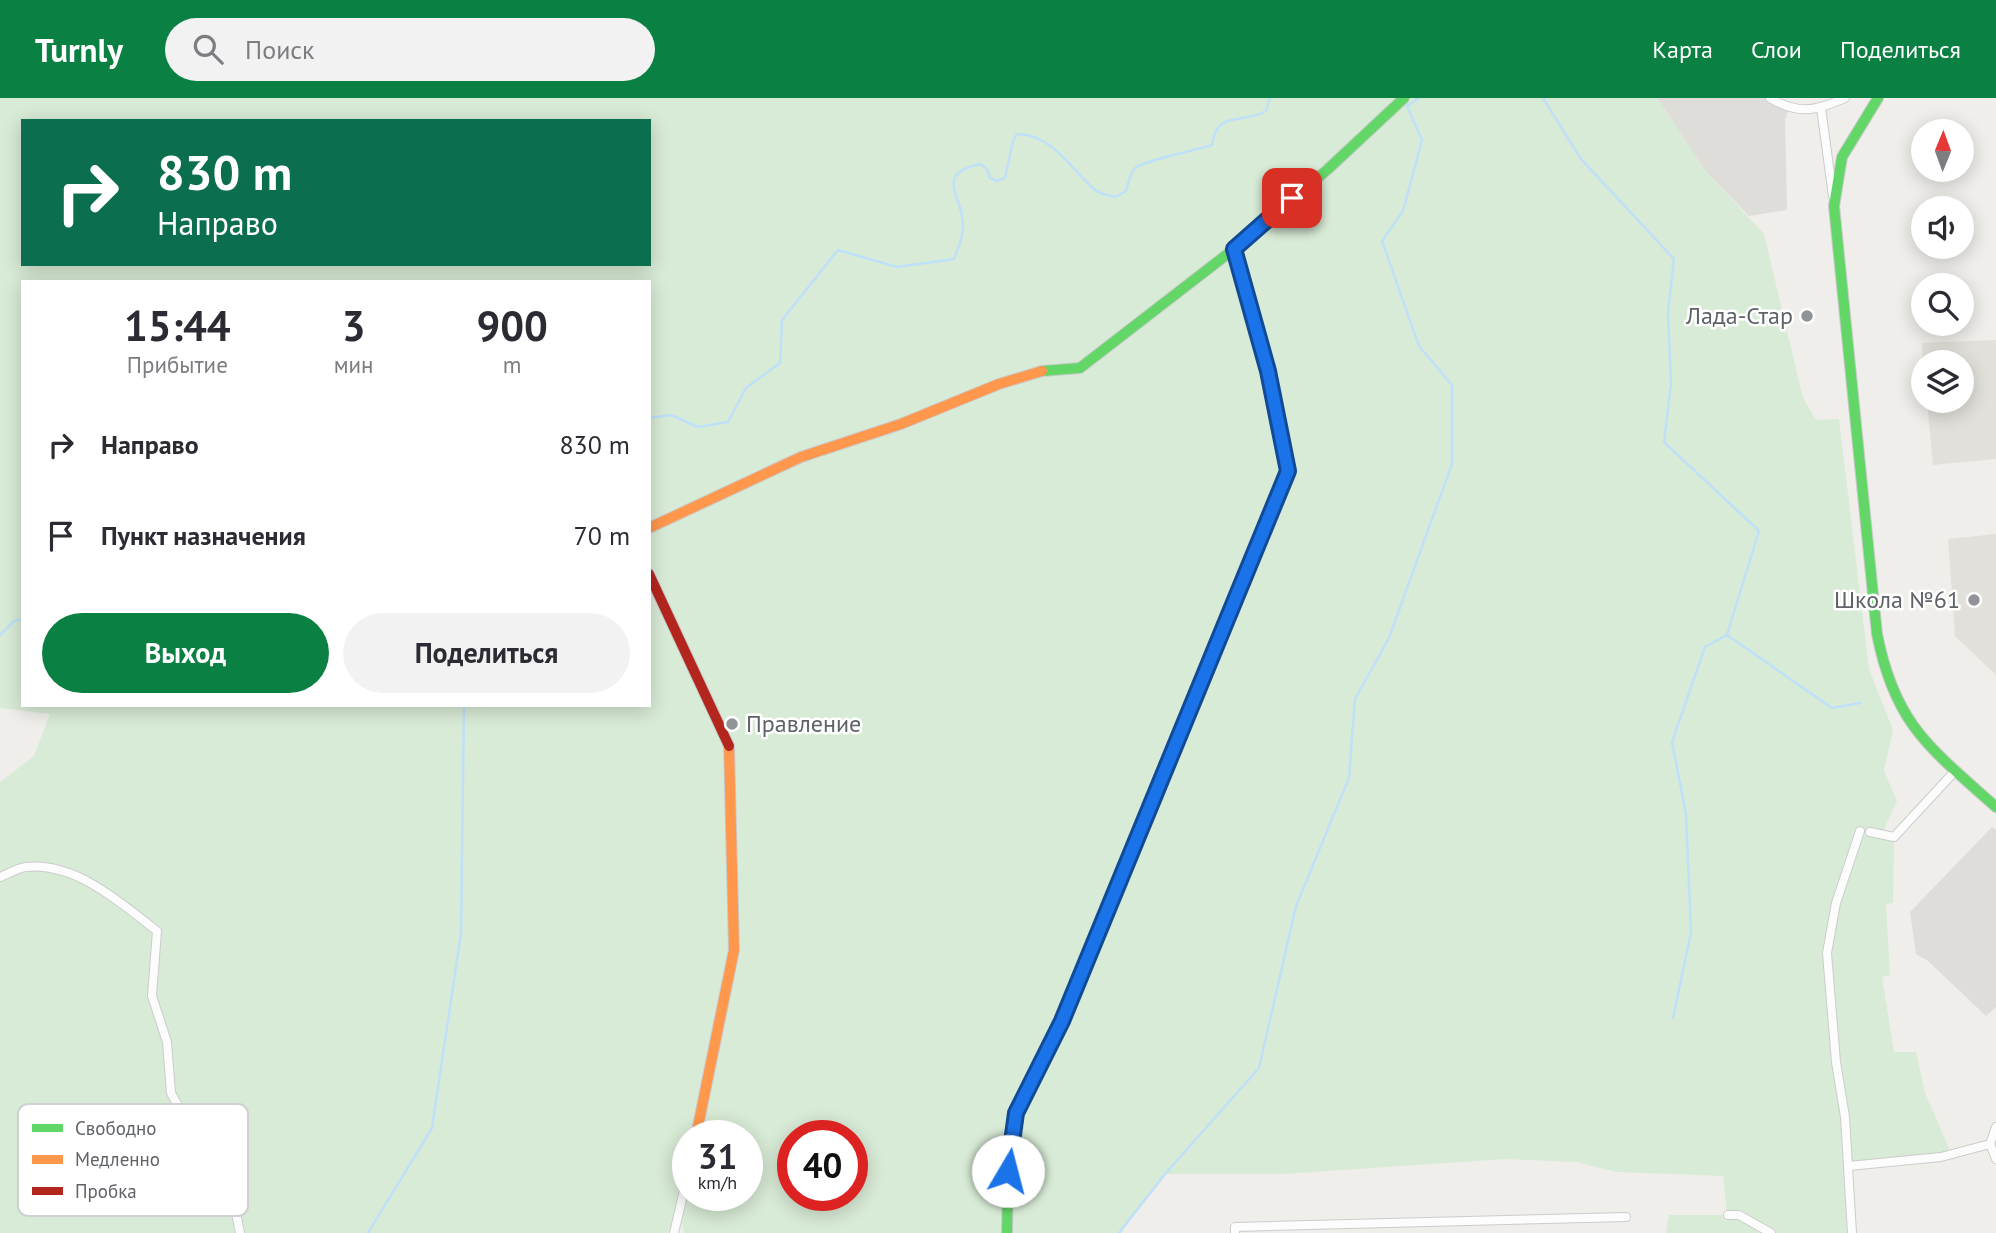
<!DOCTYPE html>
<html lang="ru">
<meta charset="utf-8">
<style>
:root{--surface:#fff;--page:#f2f2f3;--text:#2b2b33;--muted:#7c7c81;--accent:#0b8043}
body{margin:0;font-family:"PT Sans",sans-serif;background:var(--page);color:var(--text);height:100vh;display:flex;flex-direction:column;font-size:26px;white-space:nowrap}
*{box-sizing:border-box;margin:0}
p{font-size:23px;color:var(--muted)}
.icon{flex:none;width:38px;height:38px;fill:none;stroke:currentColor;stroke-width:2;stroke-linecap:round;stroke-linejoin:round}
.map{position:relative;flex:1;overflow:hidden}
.drawer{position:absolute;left:21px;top:182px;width:630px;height:427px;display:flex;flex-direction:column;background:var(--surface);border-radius:0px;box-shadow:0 4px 18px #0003}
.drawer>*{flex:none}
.guide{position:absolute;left:21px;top:21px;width:630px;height:147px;border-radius:0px;box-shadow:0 4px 18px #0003;background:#0b6e4f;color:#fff;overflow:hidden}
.needle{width:46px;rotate:1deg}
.buttons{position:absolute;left:1911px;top:21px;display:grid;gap:14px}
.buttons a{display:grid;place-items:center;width:63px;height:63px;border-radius:50%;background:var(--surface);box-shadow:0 4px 18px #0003;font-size:35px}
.speed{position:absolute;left:672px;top:1022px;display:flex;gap:14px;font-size:35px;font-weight:700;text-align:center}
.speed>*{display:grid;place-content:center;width:91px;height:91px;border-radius:50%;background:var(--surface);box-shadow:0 4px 18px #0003;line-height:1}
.speed small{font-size:18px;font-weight:400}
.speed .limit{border:10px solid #d22;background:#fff;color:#111}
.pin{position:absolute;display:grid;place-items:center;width:60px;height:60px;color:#fff;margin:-30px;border-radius:14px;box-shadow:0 4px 10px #0006}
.me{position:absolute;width:77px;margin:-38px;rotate:8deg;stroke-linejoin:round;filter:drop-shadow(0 0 5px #0008)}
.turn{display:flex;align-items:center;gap:24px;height:147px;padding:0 21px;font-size:32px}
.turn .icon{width:91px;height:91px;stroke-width:2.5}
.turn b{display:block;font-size:49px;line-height:60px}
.eta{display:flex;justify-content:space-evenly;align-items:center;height:119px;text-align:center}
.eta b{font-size:42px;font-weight:800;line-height:49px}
.button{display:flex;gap:14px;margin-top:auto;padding:14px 21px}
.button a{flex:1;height:80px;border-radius:42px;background:var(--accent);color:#fff;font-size:28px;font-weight:800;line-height:80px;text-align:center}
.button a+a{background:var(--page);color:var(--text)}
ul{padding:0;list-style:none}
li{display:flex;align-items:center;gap:21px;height:91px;padding:0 21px}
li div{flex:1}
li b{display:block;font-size:26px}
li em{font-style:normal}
header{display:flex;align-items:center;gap:42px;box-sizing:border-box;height:98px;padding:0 35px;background:var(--accent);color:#fff}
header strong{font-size:33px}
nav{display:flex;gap:38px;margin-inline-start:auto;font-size:24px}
.search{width:490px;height:63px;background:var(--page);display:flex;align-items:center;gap:18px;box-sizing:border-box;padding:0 24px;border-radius:38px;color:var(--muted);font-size:26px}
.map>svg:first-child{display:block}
.industrial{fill:#dfddda}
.education{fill:#e2e0da}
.green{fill:#d8ebd6;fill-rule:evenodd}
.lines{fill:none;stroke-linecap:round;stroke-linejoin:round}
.stream{stroke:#bfe0f9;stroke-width:2.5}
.street-casing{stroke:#cbcccc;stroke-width:10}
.fast-casing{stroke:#cacacb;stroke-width:12}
.slow-casing{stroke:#cacacb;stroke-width:12}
.jam-casing{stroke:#cacacb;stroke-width:12}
.street{stroke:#fdfcfc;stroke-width:8}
.fast{stroke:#63d668;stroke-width:10}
.slow{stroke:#ff974d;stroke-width:10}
.jam{stroke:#b3261e;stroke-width:10}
.route-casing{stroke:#114b97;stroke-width:18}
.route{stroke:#1a73e8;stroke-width:12}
.poi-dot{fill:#919496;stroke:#fff;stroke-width:2.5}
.labels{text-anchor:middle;stroke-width:5;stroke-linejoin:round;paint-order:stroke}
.poi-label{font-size:24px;fill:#5f6368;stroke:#fff;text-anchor:end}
.key{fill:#fff;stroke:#cfd0d2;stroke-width:2}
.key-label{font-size:19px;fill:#5f6368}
</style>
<header>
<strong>Turnly</strong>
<div class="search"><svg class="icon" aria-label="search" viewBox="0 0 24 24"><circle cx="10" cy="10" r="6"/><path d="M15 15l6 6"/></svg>Поиск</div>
<nav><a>Карта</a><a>Слои</a><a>Поделиться</a></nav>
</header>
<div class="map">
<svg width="1996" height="1135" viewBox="0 0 1996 1135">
<rect width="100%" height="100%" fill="#efeeea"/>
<path class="industrial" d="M1657,0H1770L1789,11L1785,22L1787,112L1749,118L1706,74Z
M1992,729L1996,732V909L1986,918L1928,863L1916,856L1910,814Z"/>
<path class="education" d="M1996,242V361L1933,367L1927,303H1962V264H1923L1922,245Z
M1996,436V577L1955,538L1948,441Z"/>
<path class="green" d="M0,0H1657L1706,74L1764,136L1803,300L1816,322L1839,321L1869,571L1893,632L1884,673L1897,703L1884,731L1894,741L1893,805L1886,806L1890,877L1882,879L1894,954H1916L1925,995L1949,1050L1941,1059L1849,1068L1852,1135H1666L1669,1117H1727L1723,1078L1617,1074L1576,1064L1504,1061L1284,1076H1165L1119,1135H684L679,1113L668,1135H0V684L34,658L50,616L0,610ZM23,23H649V166H23ZM23,184H649V607H23ZM688,1038H747V1097H688ZM793,1038H852V1097H793Z"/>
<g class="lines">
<path class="stream" d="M1543,0L1581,61L1674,161L1668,214L1671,286L1664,344L1759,433L1727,537L1705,549L1672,644L1686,716L1691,834L1673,920
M649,320L671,317L698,329L728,324L746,290L780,265L782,222L838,152L897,169L954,161C957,152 963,140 963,130C965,99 931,76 981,66L987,71L990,80L997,83L1005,80L1013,43L1017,36C1052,36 1071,71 1094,91C1099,96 1108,97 1115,99L1126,93C1128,86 1130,77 1133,72C1138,63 1198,52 1212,47C1217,11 1242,27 1266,13L1270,0
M0,537L14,523L23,521
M1727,537L1832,610L1860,605
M368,1135L432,1030L461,835L464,607
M1119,1135L1165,1076L1259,970L1296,808L1349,680L1355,601L1389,540L1452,366V287L1419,248L1382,143L1403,113L1422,42L1407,8L1419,0"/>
<g class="street-casing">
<path id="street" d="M1770,0C1799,17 1815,13 1845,0
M1821,10L1833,98
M1870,734L1894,739L1956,672
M0,779C8,776 17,770 26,769C76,764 121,805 157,833L152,898L167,944L171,995L235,1110L240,1135
M1996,1029L1990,1046L1996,1061
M1849,1068L1941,1059L1990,1046
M1728,1117H1739L1771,1135
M674,1135L688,1076
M1235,1135V1129L1626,1119
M1852,1135L1845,1019L1836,964L1827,855L1836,805L1860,733"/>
</g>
<g class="fast-casing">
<path id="fast" d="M1878,0L1842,59L1834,108L1877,536C1895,627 1930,650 1996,709
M1042,273L1080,270L1234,151L1327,72L1404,0
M1007,1135L1008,1073L1016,1015L1062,923L1222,534"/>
</g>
<g class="slow-casing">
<path id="slow" d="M649,430L801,359L901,326L999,286L1042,273
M1222,534L1288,373L1268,273L1234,151
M696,1038L734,852L729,648"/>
</g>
<g class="jam-casing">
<path id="jam" d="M649,476L729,648"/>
</g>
<use href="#street" class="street"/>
<use href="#fast" class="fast"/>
<use href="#slow" class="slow"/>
<use href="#jam" class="jam"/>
</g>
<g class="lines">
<g class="route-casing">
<path id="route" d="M1008,1073L1016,1015L1062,923L1288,373L1268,273L1234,151L1292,100"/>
</g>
<use href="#route" class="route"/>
</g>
<g class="poi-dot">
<circle cx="1807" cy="218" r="7"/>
<circle cx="1974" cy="502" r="7"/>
<circle cx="732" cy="626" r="7"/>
</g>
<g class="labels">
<g class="poi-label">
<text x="1793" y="226">Лада-Стар</text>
<text x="1960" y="510">Школа №61</text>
<text x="746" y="634" text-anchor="start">Правление</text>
</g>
</g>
<rect x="18" y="1006" width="230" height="112" rx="10" class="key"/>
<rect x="32" y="1026" width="31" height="8" fill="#63d668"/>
<rect x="32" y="1057" width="31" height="9" fill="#ff974d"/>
<rect x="32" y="1089" width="31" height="8" fill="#b3261e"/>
<g class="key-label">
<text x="75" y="1037">Свободно</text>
<text x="75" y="1068">Медленно</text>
<text x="75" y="1100">Пробка</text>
</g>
</svg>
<div class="buttons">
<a><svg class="needle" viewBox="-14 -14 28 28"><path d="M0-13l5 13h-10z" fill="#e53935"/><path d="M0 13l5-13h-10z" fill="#7c7c81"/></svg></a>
<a><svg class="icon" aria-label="sound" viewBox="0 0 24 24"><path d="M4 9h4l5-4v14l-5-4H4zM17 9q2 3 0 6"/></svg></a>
<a><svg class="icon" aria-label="search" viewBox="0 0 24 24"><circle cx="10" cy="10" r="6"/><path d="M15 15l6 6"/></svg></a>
<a><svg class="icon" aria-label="layers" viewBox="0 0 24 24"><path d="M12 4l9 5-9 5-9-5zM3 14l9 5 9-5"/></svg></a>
</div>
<div class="speed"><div>31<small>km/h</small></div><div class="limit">40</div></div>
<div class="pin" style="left:1292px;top:100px;background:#d93025"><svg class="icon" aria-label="arrive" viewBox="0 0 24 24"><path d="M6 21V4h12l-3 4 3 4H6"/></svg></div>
<svg class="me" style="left:1008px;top:1073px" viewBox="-20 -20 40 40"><circle r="19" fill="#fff"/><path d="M0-13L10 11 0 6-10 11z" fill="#1a73e8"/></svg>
<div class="guide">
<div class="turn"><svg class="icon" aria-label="right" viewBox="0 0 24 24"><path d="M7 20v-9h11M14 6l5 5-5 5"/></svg><div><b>830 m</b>Направо</div></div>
</div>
<section class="drawer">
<div class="eta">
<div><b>15:44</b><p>Прибытие</p></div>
<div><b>3</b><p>мин</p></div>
<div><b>900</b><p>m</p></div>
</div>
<ul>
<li><svg class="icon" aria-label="right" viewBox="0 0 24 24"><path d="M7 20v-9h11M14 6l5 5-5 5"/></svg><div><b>Направо</b></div><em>830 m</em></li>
<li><svg class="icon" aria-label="arrive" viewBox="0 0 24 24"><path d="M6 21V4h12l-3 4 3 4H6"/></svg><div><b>Пункт назначения</b></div><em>70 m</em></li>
</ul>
<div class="button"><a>Выход</a><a>Поделиться</a></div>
</section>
</div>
